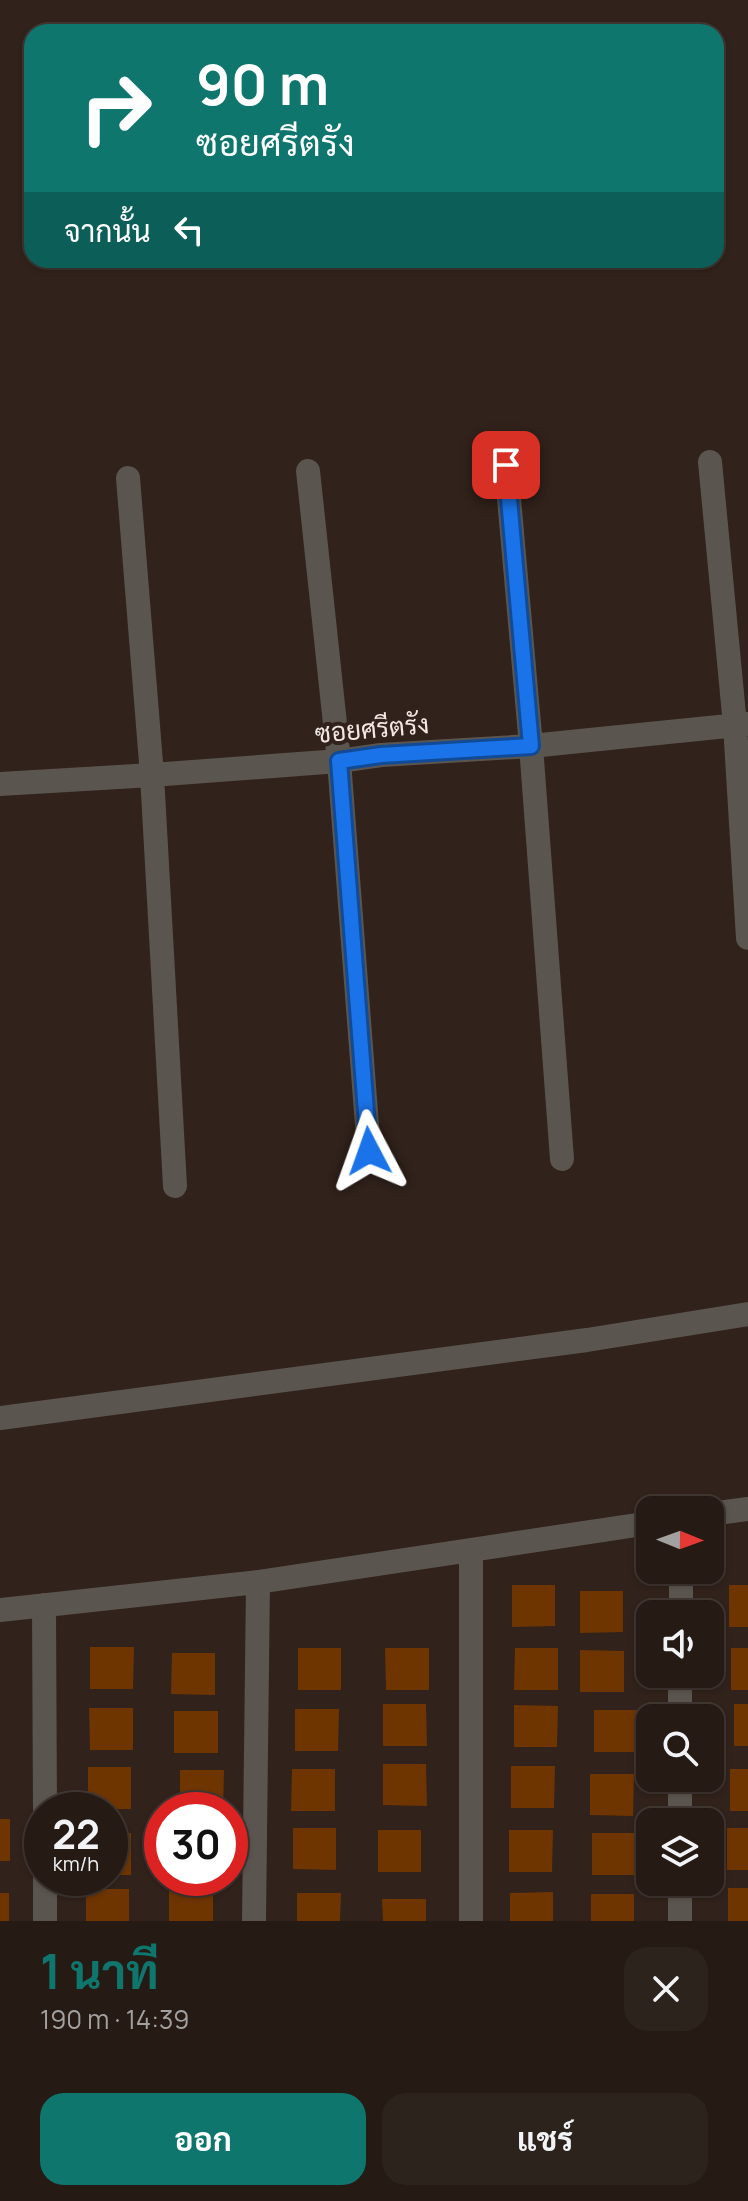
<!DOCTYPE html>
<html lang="th">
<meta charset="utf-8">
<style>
:root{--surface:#251a14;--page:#2d231d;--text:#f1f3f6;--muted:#a3a1a0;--line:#423834;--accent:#0f766e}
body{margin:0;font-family:Manrope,Sarabun,sans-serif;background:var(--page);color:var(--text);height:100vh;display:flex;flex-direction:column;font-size:30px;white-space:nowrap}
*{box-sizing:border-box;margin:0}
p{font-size:26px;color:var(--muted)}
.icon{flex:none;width:44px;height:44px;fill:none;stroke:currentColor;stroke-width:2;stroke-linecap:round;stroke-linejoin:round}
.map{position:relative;height:1921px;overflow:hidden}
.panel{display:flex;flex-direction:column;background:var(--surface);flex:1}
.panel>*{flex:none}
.top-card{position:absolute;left:24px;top:24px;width:700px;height:244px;border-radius:24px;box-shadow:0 2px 6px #0004,0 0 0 2px var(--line);background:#0f766e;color:#fff;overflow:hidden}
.needle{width:52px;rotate:91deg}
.controls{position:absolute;left:636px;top:1496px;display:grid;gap:16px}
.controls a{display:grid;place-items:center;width:88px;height:88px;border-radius:16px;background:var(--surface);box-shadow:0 2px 6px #0004,0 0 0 2px var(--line);font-size:40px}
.speed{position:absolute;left:24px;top:1792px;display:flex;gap:16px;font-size:40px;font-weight:700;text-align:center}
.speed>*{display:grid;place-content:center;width:104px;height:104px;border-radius:50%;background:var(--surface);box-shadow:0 2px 6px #0004,0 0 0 2px var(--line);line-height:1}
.speed small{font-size:20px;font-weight:400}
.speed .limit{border:12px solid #d22;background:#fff;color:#111}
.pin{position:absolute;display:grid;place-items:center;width:68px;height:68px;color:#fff;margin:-34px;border-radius:16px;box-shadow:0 4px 12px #0006}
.me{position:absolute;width:88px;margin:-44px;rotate:356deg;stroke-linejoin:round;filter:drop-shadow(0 0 6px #0008)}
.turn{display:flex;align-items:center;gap:28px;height:168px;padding:0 40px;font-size:36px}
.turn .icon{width:104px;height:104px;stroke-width:2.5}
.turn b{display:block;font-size:56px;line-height:68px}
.then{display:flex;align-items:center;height:76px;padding:0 40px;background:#0003;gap:16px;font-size:30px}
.round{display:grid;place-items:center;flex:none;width:84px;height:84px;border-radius:24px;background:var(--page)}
.headline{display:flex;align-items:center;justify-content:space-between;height:136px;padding:0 40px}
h1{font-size:48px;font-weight:700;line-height:60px;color:var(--accent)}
.button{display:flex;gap:16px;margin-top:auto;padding:16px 40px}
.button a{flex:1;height:92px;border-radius:24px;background:var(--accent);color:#fff;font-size:32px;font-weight:700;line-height:92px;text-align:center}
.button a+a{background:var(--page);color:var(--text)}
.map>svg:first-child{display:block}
.building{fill:#6f3501}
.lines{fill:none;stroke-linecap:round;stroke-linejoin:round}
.minor{stroke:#5b554f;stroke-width:24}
.route-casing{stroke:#114b97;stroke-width:20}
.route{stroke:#1a73e8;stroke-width:14}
.labels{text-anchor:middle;stroke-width:8;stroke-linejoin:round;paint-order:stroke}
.street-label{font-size:26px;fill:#f2e7e2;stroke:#31221b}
</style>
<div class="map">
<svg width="748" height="1921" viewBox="0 0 748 1921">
<rect width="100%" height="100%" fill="#31221b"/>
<path class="building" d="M512,1585H555V1626L512,1627Z
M729,1585H748V1627H729Z
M580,1591H623V1632L580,1633Z
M90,1647H134L133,1689H90Z
M298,1648H341V1690H298Z
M385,1648H429V1690H386Z
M515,1648H558V1690H514Z
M731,1648H748V1690H731Z
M580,1650L624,1651V1692H580Z
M172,1653H215V1695L171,1694Z
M383,1704H426L427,1746H383Z
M734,1704H748V1746H734Z
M514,1705L558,1706L557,1747H514Z
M89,1708H133V1750H90Z
M295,1709H339L338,1751H295Z
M594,1710H638L637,1752H594Z
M174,1711H218V1753H174Z
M383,1764H426L427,1806L383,1805Z
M511,1766H555L554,1808H511Z
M88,1767H131V1809H88Z
M292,1769H335V1811H291Z
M730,1769H748V1811H730Z
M180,1770H224L223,1810H180Z
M590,1774H634L633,1816L590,1815Z
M0,1819H10V1861H0Z
M293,1828H336V1870L293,1869Z
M727,1828H748V1870H727Z
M378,1830H421V1872H378Z
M509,1830H553L552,1872H509Z
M110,1833H131V1875H110Z
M592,1833H636L635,1875H592Z
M169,1887H213V1921H169Z
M728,1888H748V1921H728Z
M86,1889H129V1921H86Z
M553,1892V1921H510V1893Z
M0,1893H9V1921H0Z
M297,1893H341L340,1921H297Z
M591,1894H634V1921H591Z
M382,1899H426V1921H383Z"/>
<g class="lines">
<path class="minor" d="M710,462L735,725L748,938
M506,465L531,746L562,1159
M308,471L339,761L369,1151
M128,478L152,775L175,1186
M0,784L152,775L339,761L381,755L531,746L748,724
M0,1418L587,1340L748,1314
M710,1514L748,1509
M44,1605L45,1810
M0,1610L258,1582L650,1523
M681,1614V1570
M680,1718V1674
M680,1822V1778
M45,1878V1921
M254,1921L258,1582
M471,1921V1550
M680,1921V1882"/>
</g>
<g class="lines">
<g class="route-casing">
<path id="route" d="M369,1151L339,761L381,755L531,746L506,465"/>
</g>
<use href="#route" class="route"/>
</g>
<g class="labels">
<g class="street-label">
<text transform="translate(372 729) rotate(-5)" y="9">ซอยศรีตรัง</text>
</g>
</g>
</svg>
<div class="controls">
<a><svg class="needle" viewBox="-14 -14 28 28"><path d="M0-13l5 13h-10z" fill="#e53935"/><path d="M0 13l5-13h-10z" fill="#a3a1a0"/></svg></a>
<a><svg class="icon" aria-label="sound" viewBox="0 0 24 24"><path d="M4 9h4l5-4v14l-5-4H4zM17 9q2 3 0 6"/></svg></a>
<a><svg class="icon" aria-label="search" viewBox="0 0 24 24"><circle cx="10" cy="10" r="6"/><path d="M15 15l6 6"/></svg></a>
<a><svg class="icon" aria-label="layers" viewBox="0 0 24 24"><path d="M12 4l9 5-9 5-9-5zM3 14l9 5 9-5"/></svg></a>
</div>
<div class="speed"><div>22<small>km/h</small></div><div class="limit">30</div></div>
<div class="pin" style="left:506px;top:465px;background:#d93025"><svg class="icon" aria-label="arrive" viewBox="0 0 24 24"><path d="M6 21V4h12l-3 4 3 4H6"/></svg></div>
<svg class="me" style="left:369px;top:1151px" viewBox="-20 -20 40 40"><path d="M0-17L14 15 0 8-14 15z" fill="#1a73e8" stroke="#fff" stroke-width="4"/></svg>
<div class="top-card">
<div class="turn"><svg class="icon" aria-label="right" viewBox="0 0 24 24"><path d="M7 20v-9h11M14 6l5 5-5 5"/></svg><div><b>90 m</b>ซอยศรีตรัง</div></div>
<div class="then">จากนั้น<svg class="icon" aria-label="left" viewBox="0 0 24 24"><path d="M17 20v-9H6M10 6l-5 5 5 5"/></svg></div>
</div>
</div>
<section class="panel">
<div class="headline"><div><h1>1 นาที</h1><p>190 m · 14:39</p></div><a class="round"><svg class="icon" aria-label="close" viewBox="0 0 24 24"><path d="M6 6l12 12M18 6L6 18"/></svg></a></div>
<div class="button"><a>ออก</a><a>แชร์</a></div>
</section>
